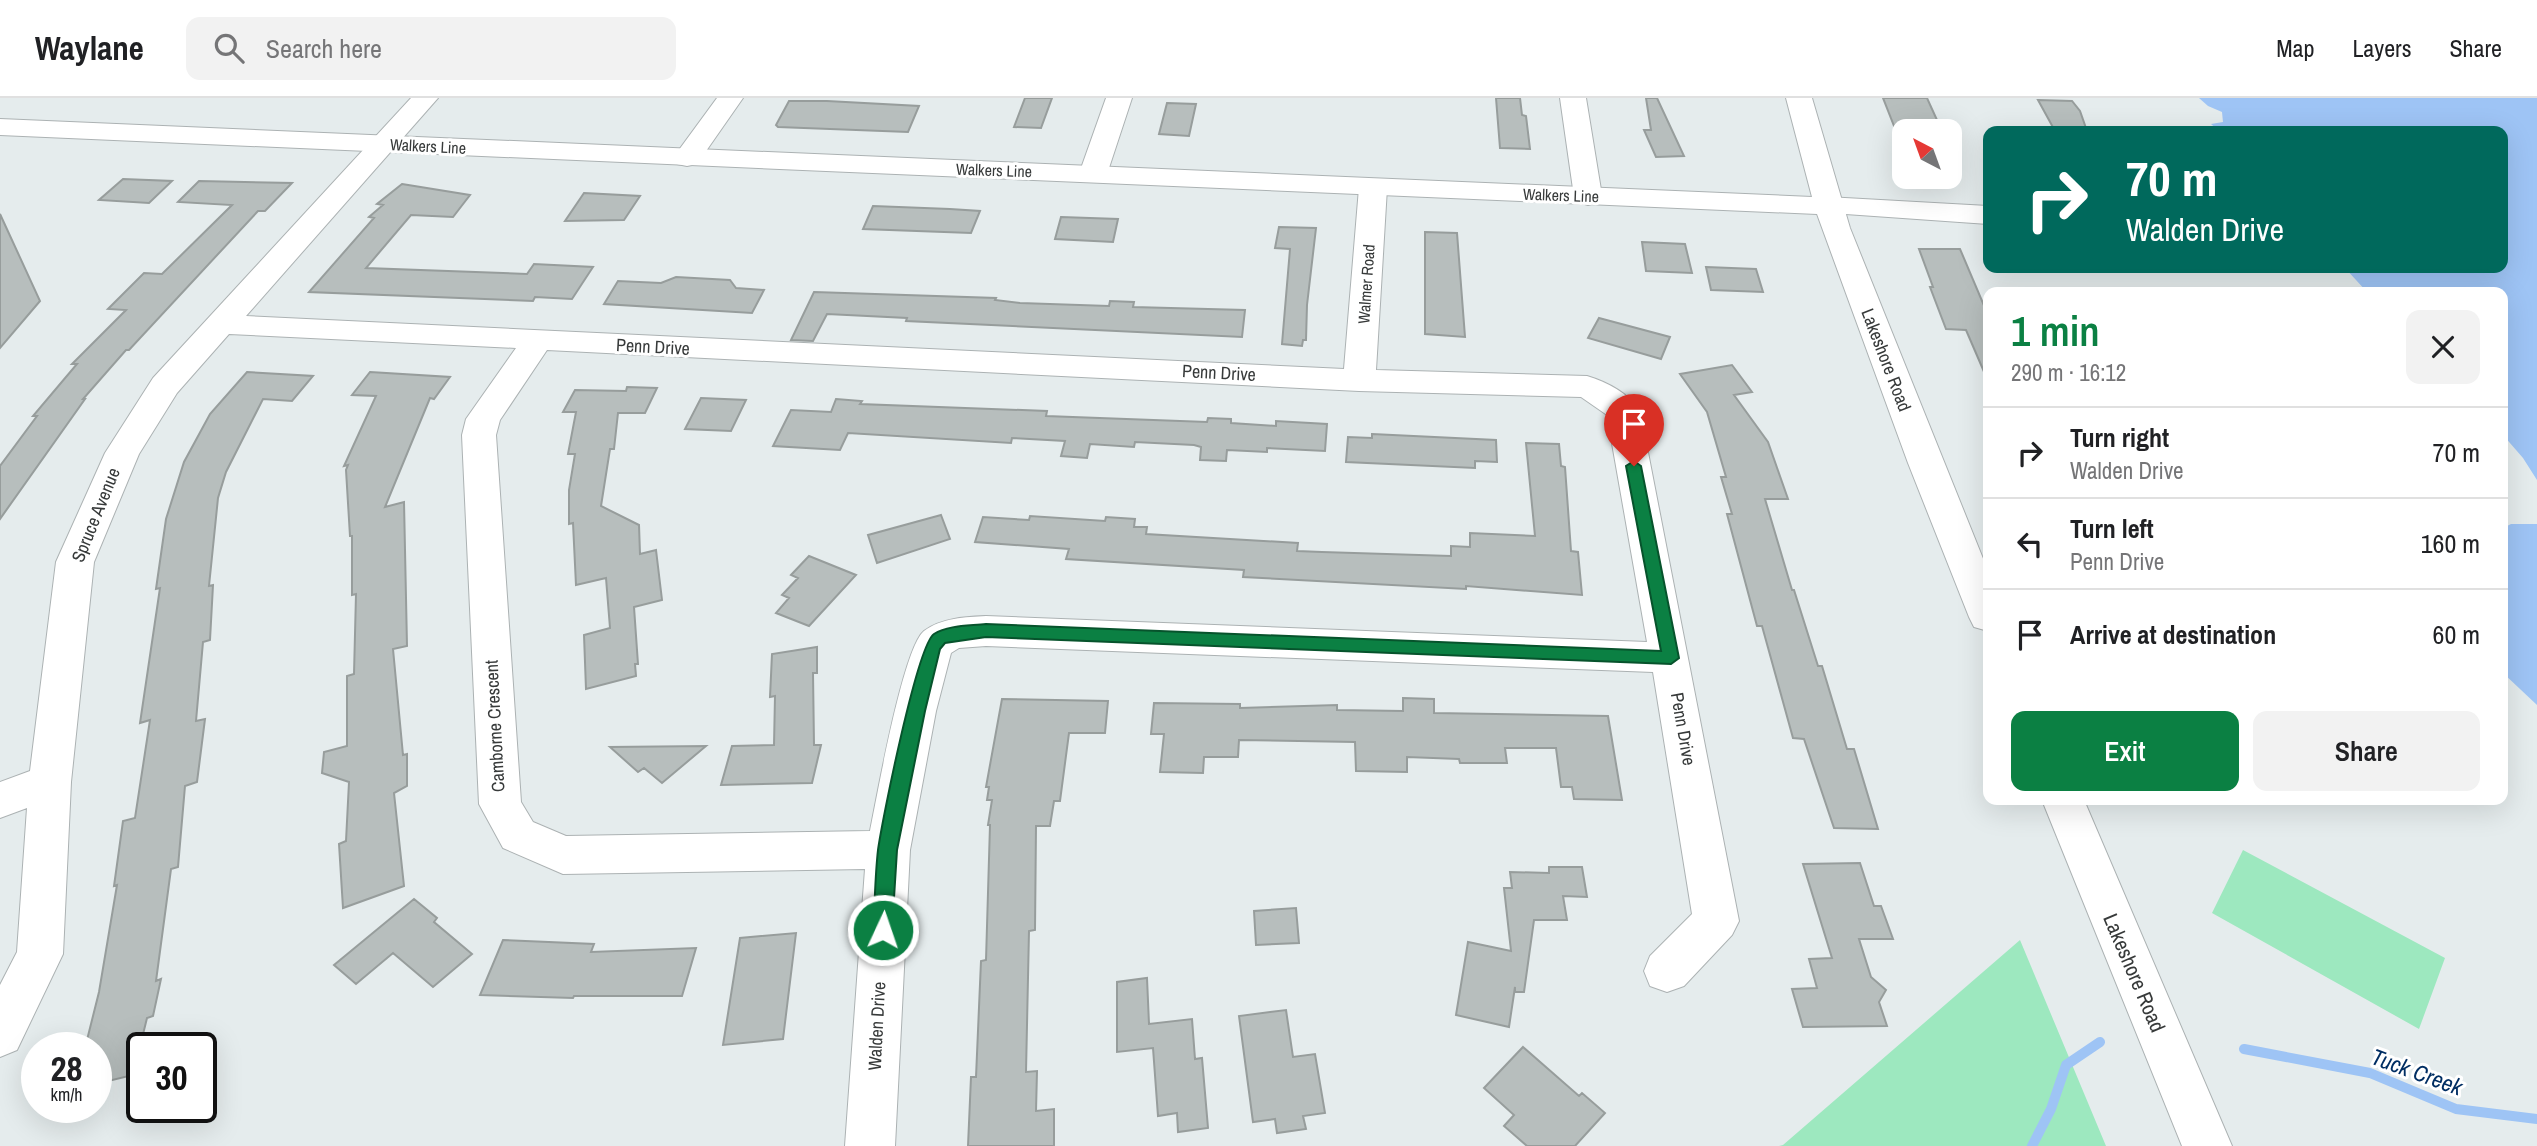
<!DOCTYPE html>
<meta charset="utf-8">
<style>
:root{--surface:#fff;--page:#f2f2f2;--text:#202124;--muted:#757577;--line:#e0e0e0;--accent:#0b8043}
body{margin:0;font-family:"Archivo Narrow",sans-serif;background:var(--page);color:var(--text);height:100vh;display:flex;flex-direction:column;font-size:26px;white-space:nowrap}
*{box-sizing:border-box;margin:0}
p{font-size:23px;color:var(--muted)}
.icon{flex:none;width:38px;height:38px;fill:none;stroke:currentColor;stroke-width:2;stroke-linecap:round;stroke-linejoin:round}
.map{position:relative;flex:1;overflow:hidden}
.side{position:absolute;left:1983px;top:189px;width:525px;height:518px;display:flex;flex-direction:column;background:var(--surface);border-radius:14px;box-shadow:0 7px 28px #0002}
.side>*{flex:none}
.top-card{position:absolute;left:1983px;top:28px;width:525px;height:147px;border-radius:14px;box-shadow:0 7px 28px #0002;background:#00695c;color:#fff;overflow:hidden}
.needle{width:46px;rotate:319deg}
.controls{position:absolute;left:1892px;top:21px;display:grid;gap:14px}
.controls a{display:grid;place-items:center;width:70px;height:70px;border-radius:14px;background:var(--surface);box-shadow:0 7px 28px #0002;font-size:35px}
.speed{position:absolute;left:21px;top:934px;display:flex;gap:14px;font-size:35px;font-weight:700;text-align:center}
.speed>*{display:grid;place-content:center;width:91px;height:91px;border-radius:50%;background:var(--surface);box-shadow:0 7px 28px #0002;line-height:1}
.speed small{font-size:18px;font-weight:400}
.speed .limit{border:4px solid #111;border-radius:10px;background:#fff;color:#111}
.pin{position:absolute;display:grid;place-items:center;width:60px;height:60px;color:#fff;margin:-72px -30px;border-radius:50% 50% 50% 0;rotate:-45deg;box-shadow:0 0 7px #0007}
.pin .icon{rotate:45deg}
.me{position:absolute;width:77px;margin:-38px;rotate:3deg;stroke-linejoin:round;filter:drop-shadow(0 0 5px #0008)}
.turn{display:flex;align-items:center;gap:24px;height:147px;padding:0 28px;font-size:32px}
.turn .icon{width:91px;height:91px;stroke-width:2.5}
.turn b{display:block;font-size:49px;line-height:60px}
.round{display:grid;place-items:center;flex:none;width:74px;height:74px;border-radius:14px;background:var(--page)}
.overview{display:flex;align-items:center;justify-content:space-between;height:119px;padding:0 28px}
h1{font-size:42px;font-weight:600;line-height:52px;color:var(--accent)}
.button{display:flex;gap:14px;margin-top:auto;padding:14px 28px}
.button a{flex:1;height:80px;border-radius:14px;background:var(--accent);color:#fff;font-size:28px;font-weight:600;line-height:80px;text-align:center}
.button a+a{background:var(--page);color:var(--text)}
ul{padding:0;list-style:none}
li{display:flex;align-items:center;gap:21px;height:91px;padding:0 28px;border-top:2px solid var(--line)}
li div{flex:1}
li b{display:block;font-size:26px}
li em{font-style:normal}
header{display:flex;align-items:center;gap:42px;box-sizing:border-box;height:98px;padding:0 35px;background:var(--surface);border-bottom:2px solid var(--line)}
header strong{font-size:33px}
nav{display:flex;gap:38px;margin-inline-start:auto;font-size:24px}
.search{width:490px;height:63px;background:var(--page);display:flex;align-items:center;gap:18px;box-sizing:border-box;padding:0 24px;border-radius:14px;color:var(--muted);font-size:26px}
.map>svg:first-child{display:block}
.green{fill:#9de8bf}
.water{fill:#9ec4f5}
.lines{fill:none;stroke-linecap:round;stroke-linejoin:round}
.stream{stroke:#9ec4f5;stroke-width:10}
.building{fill:#b7bebd;stroke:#979d9c;stroke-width:2}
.minor-casing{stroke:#acb2b3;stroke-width:2}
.major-casing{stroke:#acb2b3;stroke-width:2}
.minor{fill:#fff;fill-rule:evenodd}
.major{fill:#fff;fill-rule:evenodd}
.route{fill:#0b8043;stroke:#07532c;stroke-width:2}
.labels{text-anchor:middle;stroke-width:6;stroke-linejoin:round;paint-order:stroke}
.far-street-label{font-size:16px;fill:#373a3a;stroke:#fff}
.street-label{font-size:18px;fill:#373a3a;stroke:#fff}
.near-street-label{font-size:21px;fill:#373a3a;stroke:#fff}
.near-water-label{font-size:23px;font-style:italic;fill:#002e63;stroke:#fff}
</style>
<header>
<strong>Waylane</strong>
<div class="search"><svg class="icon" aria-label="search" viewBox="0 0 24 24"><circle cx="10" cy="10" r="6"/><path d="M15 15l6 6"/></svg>Search here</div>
<nav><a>Map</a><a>Layers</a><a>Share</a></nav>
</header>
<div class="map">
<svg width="2537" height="1048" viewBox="0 0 2537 1048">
<rect width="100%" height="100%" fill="#e5eced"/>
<path class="green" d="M2243,752L2445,860L2419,931L2212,815Z
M2020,842L2106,1048H1779L1783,1047Z"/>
<path class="water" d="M2199,0H2537V382L2523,360L2503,337L2502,194H2367L2345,170H2502V33H2219L2211,26L2223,24L2222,14L2208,8Z
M2511,426H2537V607L2503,575V430Z"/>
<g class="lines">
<path class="stream" d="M2244,951L2370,975L2456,1011L2537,1021
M2032,1048L2051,1011L2066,967L2100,944"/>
</g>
<path class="building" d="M1025,0H1052L1041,30L1014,29Z
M1496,0H1520L1522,17L1526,18L1530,51L1500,50Z
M1646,0H1657L1684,58L1656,59L1644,32H1651Z
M1883,0H1927L1942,33H1896Z
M2038,2L2072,3L2080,13L2087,33H2055Z
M789,3H827L919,8L908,34L778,29L776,27Z
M1167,5L1196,6L1189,38L1159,36Z
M123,81L172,83L149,105L99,102Z
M199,83L292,85L265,113H258L129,252H126L83,301H85L0,421V368L37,318H33L77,266H72L126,212L108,211L144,175L162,176L232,107L178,104Z
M402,86L470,97L453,119L411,117L366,170L527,176L534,166L593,169L572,201L535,199L533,203L309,194L374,120L369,119L383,107L377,106Z
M584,95L640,98L624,122L565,123Z
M873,108L950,111L980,113L971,135L863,131Z
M0,116L40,203L0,250Z
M1061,119L1118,121L1113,144L1055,141Z
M1279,129L1316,130L1307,207L1306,242H1303L1302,248L1282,246L1290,151L1275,150Z
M1425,134L1457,135L1465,239L1425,236Z
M1642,144L1685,146L1692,175L1646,173Z
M1919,151H1960L1988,217V283L1966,232L1946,231L1930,189H1933Z
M1706,169L1756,171L1763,194L1711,192Z
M676,179L730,182L736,190L764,192L752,215L604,206L618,183L661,185Z
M814,194L996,200L995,202L1020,205L1109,208L1110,203L1134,204L1133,209L1245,212L1242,239L906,223L907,220L827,216L813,243L791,242Z
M1599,220L1670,239L1661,261L1588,240Z
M1732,267L1752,294L1734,297L1768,344L1788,401H1765L1792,492H1794L1818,568H1822L1847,651H1854L1878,731L1834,730L1804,641L1793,640L1762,528H1757L1727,416H1732L1721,379H1726L1707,314L1680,276Z
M247,274L313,278L292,303L263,301L226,374L218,400L209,488L213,487L210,542L203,544L196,623L205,621L197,684L185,688L178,769L171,771L156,883L161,881L153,918L147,920L133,977L96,986V950H85L99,894L117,787L114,788L123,723L135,720L150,622L140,625L160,490L156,491L166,421L184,364L210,316Z
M370,274L450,279L434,301L430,300L385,409L404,404L407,548L393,551L403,657L407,656V688L394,695L404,788L343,810L339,746L346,743L349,684L322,675L324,654L347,648V578L354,576L356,496L352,497V438H350L346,372L348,367L344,368L376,298L352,297Z
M627,289L657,290L645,315H618L614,351H610L601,408L639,427L640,456L656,452L662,502L634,509L638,566H635L636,578L586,591L584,537L610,530L606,480L576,487L573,425L569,426V392L575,356H568L576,314H563L575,292L626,293Z
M701,300L746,302L731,333L685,331Z
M836,301L862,303L860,306L1047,313L1046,318L1207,324L1208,320L1231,321V325L1276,328V323L1327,326L1325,353L1267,350V354L1227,352L1226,363L1200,362L1201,349L1194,347L1135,344L1134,349L1090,346L1087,360L1061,358L1065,343L1012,340L1011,345L848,335L840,352L773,348L791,312L831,314Z
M1372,336L1496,342L1497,364L1475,363V370L1346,364L1348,339L1372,340Z
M1526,345L1559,346L1561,368L1565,369L1571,453L1578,454L1582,497L1466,488V491L1243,479L1244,472L1066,461L1069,451L975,444L983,419L1029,422L1030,418L1105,423L1106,419L1135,421L1134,429H1147L1146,436L1298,445L1297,453L1322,454L1451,458V448L1470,449V435L1535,438Z
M941,417L950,441L877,465L868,437Z
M809,458L856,477L809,528L776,515L789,500L782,497L798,480L791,477Z
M817,549V575H813L814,647H821L812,685L721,687L732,648L774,647L775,598L770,599L772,556Z
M1403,600L1434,601V615L1608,618L1622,702L1574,701L1572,689H1561L1556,650H1505L1507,665H1460L1459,661L1407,659V674L1356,673L1355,644L1239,642L1238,659H1204L1203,675L1160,674L1164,636H1151L1154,605L1240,606V610L1337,607V612L1403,613Z
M1002,601L1108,603L1105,635H1069L1060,703H1054L1050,728H1036L1035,832L1029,833L1026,974L1037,973L1036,1013L1054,1011V1048H968L971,979H976L981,863L986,862L990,727H988L992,702H987L989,689H986Z
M706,648L662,685L644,670L638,674L610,649Z
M1860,765L1874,808H1881L1893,841H1859L1871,879L1886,892L1879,904L1887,928L1803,929L1792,891L1817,890L1809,861L1832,860L1803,766Z
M1549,769H1582L1587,799L1563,798L1567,822H1534L1524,894H1515V889L1509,929L1456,917L1468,844L1511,853L1504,790H1512L1510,774L1549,775Z
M414,801L437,820L434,824L472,856L433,889L393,855L356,886L334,867Z
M1296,810L1299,845L1256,847L1254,813Z
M796,835L783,941L723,947L740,840Z
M503,842L594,846L591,854L696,850L682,898H574L573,900L480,897Z
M1147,880L1149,926L1192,921L1195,961L1202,960L1208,1030L1178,1034L1177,1015L1158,1018L1153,950L1117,954V884Z
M1286,912L1293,959L1315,956L1325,1015L1303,1018L1306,1031L1277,1035L1275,1021L1253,1024L1239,918Z
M1523,949L1579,998L1582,995L1605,1015L1575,1048H1527L1504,1028L1514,1017L1484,990Z"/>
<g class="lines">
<g class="minor-casing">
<path id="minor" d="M411,0H438L246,218L1344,271L1359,90L1363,84L1373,82L1383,84L1387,90L1376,272L1587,278C1607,284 1628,295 1640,313L1739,823L1732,837L1684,888L1667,894L1650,888L1644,873L1650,858L1692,816L1653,574L986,548L959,550L951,555L936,613L910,752L895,1048H845L865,771L563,776L503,750L479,706L462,337L466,321L516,250L229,236L177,295L139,356L94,464L71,684L63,856L17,952L0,959V887L17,854L27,710L0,720V684L30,673L56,464L105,355L153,280ZM547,252L1359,293L1581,299L1607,317L1647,544L986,518C966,519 941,520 924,533C903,550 877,699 870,733L566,738L533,724L521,704L496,337L500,322Z
M717,0H743L697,66L687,68L677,66L673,60Z
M1106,0H1132L1107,76L1103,82L1093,84L1083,82L1079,76Z
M1560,0H1586L1602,98L1598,104L1588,107L1578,104L1574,98Z
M1827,99L1988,108V126L1817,114L1813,108L1817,102Z"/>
</g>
<g class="major-casing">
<path id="major" d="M1786,0H1812L1850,130L1988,473V533L1974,529L1969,519L1908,365L1817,116L0,37V21L1812,99Z
M2042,702H2084L2232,1048H2182Z"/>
</g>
<use href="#minor" class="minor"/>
<use href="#major" class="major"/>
</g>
<path class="route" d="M1634,363L1641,368L1679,560L1671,566L986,539L945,545L940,551L925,613L897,752L892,832L890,838L883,841L876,838L873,832C875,806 875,778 878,752C882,723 917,548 934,536C948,527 970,528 986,526L1661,553L1626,368Z"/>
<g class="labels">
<g class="far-street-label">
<text transform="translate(428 48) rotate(3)" y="6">Walkers Line</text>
<text transform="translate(994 72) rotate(2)" y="6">Walkers Line</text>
<text transform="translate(1561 97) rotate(2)" y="6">Walkers Line</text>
<text transform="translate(1366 186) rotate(-86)" y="6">Walmer Road</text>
</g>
<g class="street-label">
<text transform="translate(653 249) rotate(3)" y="6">Penn Drive</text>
<text transform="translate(1886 262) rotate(69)" y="6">Lakeshore Road</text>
<text transform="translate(1219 275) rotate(3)" y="6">Penn Drive</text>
<text transform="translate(96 417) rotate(-68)" y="6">Spruce Avenue</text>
<text transform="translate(495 628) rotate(-93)" y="6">Camborne Crescent</text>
<text transform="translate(1683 631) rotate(80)" y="6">Penn Drive</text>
<text transform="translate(877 928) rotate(-87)" y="6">Walden Drive</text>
</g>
<g class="near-street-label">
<text transform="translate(2134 875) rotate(67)" y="7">Lakeshore Road</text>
</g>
<g class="near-water-label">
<text transform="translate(2417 974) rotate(20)" y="8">Tuck Creek</text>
</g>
</g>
</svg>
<div class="controls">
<a><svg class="needle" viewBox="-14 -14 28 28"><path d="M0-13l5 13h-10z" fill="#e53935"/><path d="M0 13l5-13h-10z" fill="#757577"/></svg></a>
</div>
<div class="speed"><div>28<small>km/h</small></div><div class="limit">30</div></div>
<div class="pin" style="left:1634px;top:368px;background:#d93025"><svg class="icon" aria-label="arrive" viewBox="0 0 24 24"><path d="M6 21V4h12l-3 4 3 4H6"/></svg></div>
<svg class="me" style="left:883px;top:832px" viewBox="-20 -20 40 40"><circle r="17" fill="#0b8043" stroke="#fff" stroke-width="3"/><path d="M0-11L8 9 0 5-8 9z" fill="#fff"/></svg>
<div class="top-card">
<div class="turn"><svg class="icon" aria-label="right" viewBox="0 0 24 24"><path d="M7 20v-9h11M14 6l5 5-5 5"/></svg><div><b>70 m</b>Walden Drive</div></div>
</div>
<section class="side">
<div class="overview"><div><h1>1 min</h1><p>290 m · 16:12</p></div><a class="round"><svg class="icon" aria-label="close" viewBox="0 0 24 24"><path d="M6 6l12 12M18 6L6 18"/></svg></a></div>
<ul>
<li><svg class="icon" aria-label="right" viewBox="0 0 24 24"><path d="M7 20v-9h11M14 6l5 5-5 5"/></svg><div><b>Turn right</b><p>Walden Drive</p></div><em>70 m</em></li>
<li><svg class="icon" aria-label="left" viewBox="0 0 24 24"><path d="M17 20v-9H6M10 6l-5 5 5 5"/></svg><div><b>Turn left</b><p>Penn Drive</p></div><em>160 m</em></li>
<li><svg class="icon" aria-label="arrive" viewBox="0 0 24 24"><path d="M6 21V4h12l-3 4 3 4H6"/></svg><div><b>Arrive at destination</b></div><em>60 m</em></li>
</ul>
<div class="button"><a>Exit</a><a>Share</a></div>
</section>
</div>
